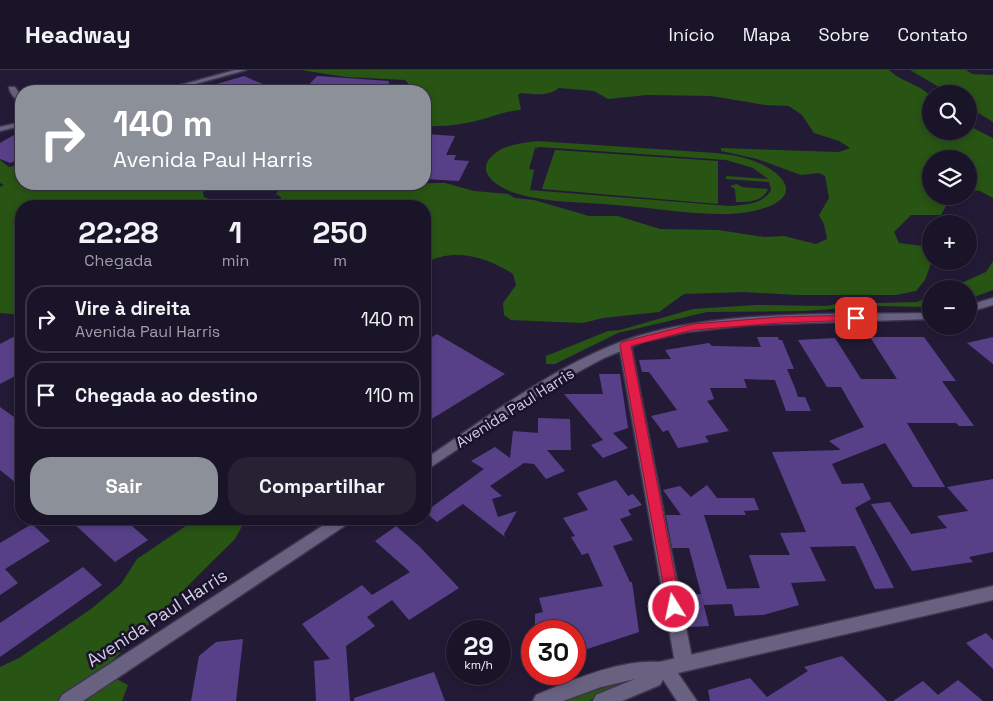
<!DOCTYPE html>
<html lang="pt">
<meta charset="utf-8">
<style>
:root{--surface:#1a1428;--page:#272134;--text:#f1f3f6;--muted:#9f9ea8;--line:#383345;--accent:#8c9099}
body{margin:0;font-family:"Space Grotesk",sans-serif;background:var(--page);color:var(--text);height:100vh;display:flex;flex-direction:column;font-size:19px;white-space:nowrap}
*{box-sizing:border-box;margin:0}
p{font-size:16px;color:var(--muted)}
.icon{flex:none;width:28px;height:28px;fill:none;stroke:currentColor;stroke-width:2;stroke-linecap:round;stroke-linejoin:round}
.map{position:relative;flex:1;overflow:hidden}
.details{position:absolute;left:15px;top:130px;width:416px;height:325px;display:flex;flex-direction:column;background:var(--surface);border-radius:20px;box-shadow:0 2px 8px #0003,0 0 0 1px var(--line)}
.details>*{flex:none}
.banner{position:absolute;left:15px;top:15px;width:416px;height:105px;border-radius:20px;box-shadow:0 2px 8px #0003,0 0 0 1px var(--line);background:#8c9099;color:#fff;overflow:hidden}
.tools{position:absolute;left:922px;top:15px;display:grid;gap:10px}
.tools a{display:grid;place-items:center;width:55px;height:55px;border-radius:50%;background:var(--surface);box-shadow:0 2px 8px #0003,0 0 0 1px var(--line);font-size:25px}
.speed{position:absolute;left:446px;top:550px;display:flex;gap:10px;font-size:25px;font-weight:700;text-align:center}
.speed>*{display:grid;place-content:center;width:65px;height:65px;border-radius:50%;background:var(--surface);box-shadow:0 2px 8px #0003,0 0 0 1px var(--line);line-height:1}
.speed small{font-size:12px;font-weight:400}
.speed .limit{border:8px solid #d22;background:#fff;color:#111}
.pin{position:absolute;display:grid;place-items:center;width:42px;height:42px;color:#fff;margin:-21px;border-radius:10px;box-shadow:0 2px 8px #0006}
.me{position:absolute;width:55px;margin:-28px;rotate:350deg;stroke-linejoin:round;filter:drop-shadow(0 0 4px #0008)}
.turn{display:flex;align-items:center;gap:18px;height:105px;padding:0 15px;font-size:22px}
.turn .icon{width:65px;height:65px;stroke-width:2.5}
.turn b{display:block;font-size:35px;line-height:42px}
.eta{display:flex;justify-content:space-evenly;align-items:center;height:85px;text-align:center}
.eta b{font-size:30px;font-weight:700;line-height:35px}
.button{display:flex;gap:10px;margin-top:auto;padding:10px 15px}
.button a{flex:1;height:58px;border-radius:20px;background:var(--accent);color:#fff;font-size:20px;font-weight:700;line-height:58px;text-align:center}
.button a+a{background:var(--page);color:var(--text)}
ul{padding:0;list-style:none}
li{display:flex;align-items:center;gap:15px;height:68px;margin:0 10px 8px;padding:0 5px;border:2px solid var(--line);border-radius:20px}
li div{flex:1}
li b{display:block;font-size:19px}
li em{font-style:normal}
header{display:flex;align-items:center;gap:30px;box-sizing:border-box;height:70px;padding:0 25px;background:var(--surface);border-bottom:1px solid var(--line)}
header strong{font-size:24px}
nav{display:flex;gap:28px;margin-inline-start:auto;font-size:18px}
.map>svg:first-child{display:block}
.green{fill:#285414;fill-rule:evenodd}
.building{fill:#584089}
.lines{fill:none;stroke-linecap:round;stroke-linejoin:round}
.street-casing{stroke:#3d354c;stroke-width:3}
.secondary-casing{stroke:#3d354c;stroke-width:3}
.street{fill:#696180;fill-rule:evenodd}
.secondary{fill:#696180;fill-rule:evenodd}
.route{fill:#e11d48;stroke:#92132f}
.labels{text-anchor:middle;stroke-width:5;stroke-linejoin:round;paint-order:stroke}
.street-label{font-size:15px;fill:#d3cfe1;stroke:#1a122c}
.near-street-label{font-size:18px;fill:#d3cfe1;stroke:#1a122c}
</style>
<header>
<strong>Headway</strong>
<nav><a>Início</a><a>Mapa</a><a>Sobre</a><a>Contato</a></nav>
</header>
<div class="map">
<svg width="993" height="631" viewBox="0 0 993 631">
<rect width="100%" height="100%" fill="#231b36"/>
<path class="green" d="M301,0H889C901,12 919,14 931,26V61H969V56L993,68V128L980,121L969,120V89H931V126H943L946,136L941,145H911L894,162L899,173L931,177L932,191L925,210L916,221L896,225H796L744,222L684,224L659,242L603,248L583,253L511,250L504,245L503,233L516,215L513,204C487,187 454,177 425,193V136H279L281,127L276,124L281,116L279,114L445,113L474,121L508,124L515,128L534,130L589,146H618L660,159L718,160L764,167L784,166L816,174L827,169L824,154L819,145L829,128L825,106L819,103L801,105L757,89L721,81V78L839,82L850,78L839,71L814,63L802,45L789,36L765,35L711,26L647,25L608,29L594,21L559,18C547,27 535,24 521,23L518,25L521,40C508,41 499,44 487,48C467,54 445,57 425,56V21H404L408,13L405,10L346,7Z
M910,0H966L972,4L993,5V52L969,37V24H951Z
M537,71L716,83C737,85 760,90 777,104C809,133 748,144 730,144C692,145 654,138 616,135C584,132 549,133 518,124C504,120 474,105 491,87C502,75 521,73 537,71ZM540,77L726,90L753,98L768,109L726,106V109L769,112L771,120C764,134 744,135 730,136L530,120L534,100L529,99L535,78Z
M555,80L718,91V134L542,119Z
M0,90L9,97L21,94V114H214L203,122L204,127C220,134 237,130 252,136H21V245L0,243V117L4,115L0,113Z
M737,114L742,117L768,119C763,132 748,132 736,132L735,119L730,116Z
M993,191V220L969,229V219H948L986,202Z
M931,226V237L874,236L805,241L707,242L618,263L555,294H546V286L608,261L620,260L693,239L756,235L827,236L836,234L917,232Z
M196,449H246L235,469L96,607L111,606L128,615L122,631H0V597L19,588L91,539L121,514L137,489Z
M651,603L589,631H562Z"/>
<path class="building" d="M244,6L265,15L244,21H203V18Z
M317,6L389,11L388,21H303Z
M21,61V89L10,93L0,89V73Z
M425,64L455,66L446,85H456L454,90L469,91L459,111L425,109Z
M21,263V303L0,314V274Z
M437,264L505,304L425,353V271Z
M757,267H778L779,270H782L794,299H787L795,318L798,327H805L811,341H786L775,310L744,309L747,318H710L714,329L707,331L729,361L705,366L709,372L678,378L668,360L663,362L651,346L677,340L649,302H642L639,290L671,289L665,280L709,273L712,276L761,277Z
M870,267H924L956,311H942L974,356H959L956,353H907L945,417H913L885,373L832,394L842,414L863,413L871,429L855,438L894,518L875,519L855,476L810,477L826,511L791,513L799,535L763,545L735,546L732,534L704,535L689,478H672L666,445H681L663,420L680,416L691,427L707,415L717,428H754L759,440L744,441L746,445H704L727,519L760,518L749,485H790L780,463L806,462L772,382L841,380L829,371L864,357L841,317H827L798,270L835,268L861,309H897Z
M993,267V294L967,273Z
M599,304H620L628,358L613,363L628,378L603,388L591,375L603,370L564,324H603Z
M0,337L14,347L21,343V417L0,400Z
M538,348L570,349L571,380H547L565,401L546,409L534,394L524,393L490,416L502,426L492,429L498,447L517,441L504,464L505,467L463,434L437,452L425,442L484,399L471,391L495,377L510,388L513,361L538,363Z
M993,409V482L969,487L973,492L912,501L871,434L890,432L911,464L947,458L937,446L968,441L947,417Z
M616,410L628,426L633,424L642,435L628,440L631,445L620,449L633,470L613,476L630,512H632L639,562L575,583V561H535V544L543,542L539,528L603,516L588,483L582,485L571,467L575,466L563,448L588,440L577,423Z
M69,449H124L148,470L115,492Z
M32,454L50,471L5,499L18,513L0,525V473Z
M396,456L419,476L459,518L409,550L392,530L367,547L375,556L346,576L350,631H316L314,591L330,589L302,554L362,515L372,525L410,502L375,471Z
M83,497L102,515L0,587V553Z
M701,524L709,556L688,557L682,525Z
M986,563L993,570V599L966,573Z
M243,569L236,631H191L199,586L216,572Z
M842,586L887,631H710L708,620L750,608L767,627L808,601L804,597Z
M434,602L445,631H354V628Z
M958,610L983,631H893L923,611L938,625Z"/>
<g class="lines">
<g class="street-casing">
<path id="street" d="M9,17H15L21,26V32C16,31 9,22 9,17Z
M625,271L631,275L693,593L690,598L684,601L678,598L675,593L619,275Z
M665,591L671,593L697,631H677L656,599L659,593Z"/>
</g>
<g class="secondary-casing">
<path id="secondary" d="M235,0H246L170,21H159Z
M21,52V56L0,61V57Z
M993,228V235L969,242V235Z
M931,243V249L749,255L687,262L645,271L604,288L552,316L425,401V389C488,347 551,298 623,271C712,239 836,245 931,243Z
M333,449H351L349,453L83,631H59L62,625Z
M993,516V530L665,606L660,615L622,631H593L596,625L635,609L601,617L563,631H533L536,625C574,610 617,590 659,592Z"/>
</g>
<use href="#street" class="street"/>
<use href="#secondary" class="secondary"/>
</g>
<path class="route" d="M856,245L861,248L859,250L780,253L693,260L631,276L681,537L679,541L674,543L668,541L620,275L622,272L693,254L780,247Z"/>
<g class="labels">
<g class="street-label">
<text transform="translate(515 338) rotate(-32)" y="5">Avenida Paul Harris</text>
</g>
<g class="near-street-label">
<text transform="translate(157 548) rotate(-33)" y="6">Avenida Paul Harris</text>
</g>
</g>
</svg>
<div class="tools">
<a><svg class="icon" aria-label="search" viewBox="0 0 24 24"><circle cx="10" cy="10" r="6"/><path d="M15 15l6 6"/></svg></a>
<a><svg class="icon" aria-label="layers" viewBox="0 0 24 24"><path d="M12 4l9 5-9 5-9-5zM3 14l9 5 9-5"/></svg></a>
<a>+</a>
<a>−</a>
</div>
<div class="speed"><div>29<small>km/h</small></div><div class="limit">30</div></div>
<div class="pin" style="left:856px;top:248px;background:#d93025"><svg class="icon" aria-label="arrive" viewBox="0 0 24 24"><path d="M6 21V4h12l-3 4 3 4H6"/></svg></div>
<svg class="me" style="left:674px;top:537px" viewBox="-20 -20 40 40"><circle r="17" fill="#e11d48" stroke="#fff" stroke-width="3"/><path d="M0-11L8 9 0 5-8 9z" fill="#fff"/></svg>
<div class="banner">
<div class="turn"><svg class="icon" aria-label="right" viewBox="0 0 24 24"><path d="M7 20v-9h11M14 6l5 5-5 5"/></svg><div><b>140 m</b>Avenida Paul Harris</div></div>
</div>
<section class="details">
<div class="eta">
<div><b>22:28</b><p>Chegada</p></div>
<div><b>1</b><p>min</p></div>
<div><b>250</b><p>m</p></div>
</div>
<ul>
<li><svg class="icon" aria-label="right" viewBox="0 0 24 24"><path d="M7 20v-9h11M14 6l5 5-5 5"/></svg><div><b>Vire à direita</b><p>Avenida Paul Harris</p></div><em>140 m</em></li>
<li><svg class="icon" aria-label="arrive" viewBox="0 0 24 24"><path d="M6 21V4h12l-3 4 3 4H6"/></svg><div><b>Chegada ao destino</b></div><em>110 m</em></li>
</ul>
<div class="button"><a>Sair</a><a>Compartilhar</a></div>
</section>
</div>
